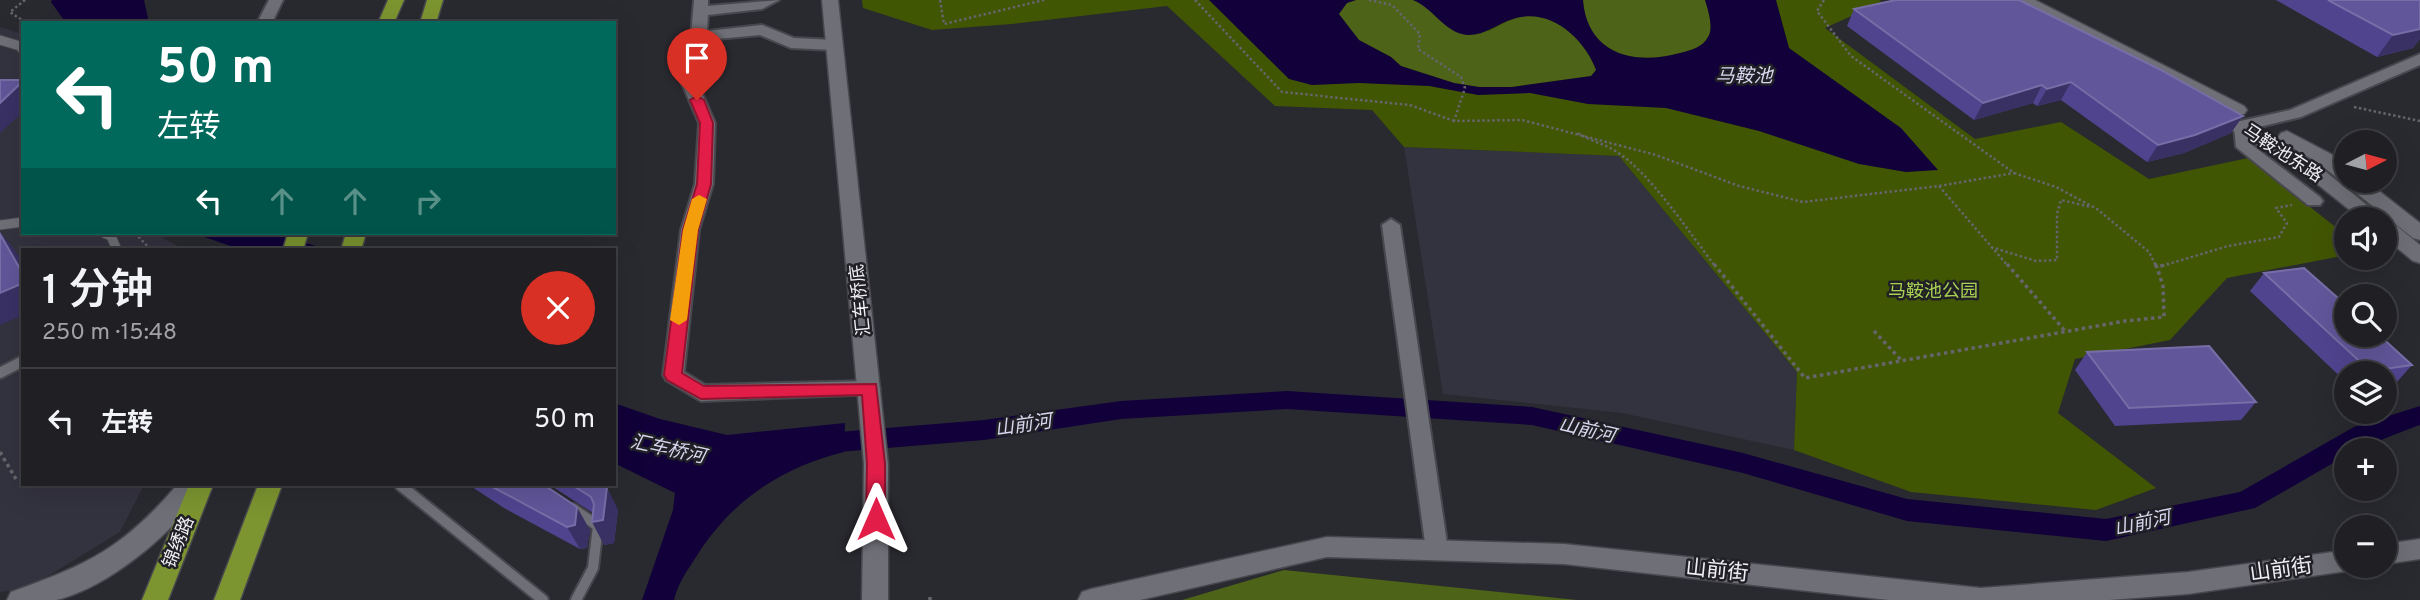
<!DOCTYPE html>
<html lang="zh">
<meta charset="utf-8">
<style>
:root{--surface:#1f1f24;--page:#2c2c31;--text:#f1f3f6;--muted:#a1a2a6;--line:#3c3d41}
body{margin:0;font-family:Overpass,"Noto Sans SC",sans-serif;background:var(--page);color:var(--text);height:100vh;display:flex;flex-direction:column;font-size:26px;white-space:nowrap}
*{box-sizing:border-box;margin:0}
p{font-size:23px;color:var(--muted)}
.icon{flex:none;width:38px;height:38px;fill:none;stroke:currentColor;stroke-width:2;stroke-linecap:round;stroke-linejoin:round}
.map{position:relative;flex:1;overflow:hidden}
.details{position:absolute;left:21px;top:248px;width:595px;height:238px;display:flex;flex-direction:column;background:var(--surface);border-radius:0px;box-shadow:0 7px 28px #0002,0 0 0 2px var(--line)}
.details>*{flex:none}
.hud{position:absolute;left:21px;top:21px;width:595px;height:214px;border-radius:0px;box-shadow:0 7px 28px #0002,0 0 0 2px var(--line);background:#00695c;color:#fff;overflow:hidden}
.needle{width:46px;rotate:84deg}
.controls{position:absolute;left:2334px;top:130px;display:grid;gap:14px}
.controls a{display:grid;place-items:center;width:63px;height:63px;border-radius:50%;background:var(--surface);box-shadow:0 7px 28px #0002,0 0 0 2px var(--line);font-size:35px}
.pin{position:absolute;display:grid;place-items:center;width:60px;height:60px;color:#fff;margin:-72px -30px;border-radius:50% 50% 50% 0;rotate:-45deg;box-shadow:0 0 7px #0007}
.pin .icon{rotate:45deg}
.me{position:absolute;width:77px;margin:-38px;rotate:0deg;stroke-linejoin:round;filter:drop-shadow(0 0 5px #0008)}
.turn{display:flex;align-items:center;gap:24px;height:147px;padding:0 21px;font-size:32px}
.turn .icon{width:91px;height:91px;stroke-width:2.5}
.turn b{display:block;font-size:49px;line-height:60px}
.lanes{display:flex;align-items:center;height:66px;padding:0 21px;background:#0003;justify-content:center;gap:35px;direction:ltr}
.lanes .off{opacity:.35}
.round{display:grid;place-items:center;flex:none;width:74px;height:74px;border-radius:37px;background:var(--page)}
.headline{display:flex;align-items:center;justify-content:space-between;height:119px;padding:0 21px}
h1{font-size:42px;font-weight:600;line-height:52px}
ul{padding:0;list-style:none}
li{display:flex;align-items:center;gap:21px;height:105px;padding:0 21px;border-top:2px solid var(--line)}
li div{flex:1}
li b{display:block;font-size:26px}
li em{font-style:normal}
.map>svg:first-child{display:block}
.built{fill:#33323f}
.green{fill:#415603}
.forest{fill:#4d6318}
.water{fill:#110039}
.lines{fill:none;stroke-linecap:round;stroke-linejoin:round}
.canal{fill:#110039;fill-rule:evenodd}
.lane-far1-casing{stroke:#47474d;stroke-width:11}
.lane-casing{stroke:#47474d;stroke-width:14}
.street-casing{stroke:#47474d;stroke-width:4}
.secondary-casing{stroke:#47474d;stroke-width:3}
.primary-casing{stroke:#47474d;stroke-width:3}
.path-far1{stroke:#65656b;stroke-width:2.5;stroke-dasharray:2.5 2.5;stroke-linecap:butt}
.path{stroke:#65656b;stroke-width:3.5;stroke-dasharray:3.5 3.5;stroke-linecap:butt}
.lane-far1{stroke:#6f6f77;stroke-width:9}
.lane{stroke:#6f6f77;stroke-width:10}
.street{fill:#6f6f77;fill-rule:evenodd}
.secondary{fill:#6f6f77;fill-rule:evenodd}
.primary{fill:#7c9530;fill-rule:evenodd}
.wall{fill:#50448f}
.shaded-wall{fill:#393164}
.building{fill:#615699;stroke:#776ea7;stroke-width:2}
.route{fill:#e11d48;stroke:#92132f;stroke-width:2}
.slow{fill:#f59e0b}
.labels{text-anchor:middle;stroke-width:5;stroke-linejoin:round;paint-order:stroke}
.street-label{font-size:18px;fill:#eeeef3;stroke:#202026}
.park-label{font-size:18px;fill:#a8d053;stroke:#202026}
.water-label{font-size:19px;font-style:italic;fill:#d8d7ef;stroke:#202026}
.near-street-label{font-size:21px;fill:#eeeef3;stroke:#202026}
</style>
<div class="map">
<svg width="2420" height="600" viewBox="0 0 2420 600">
<rect width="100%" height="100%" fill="#292930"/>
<path class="built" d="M0,27L23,34V233H154L185,250H23V485H144L120,532L27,589L0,592Z
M1404,147L1619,156L1797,372L1794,450L1622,413L1443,394Z"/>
<path class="green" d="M862,0H1879L1882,2L1825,28L1975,139L2061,122L2149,179L2248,158L2347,236V255L2227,278L2170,340L2075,359L2058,413L2156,488L2096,510L1911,492L1794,450L1797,372L1619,156L1404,147L1372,110L1275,106L1167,6L1012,24L932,30L863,8Z"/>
<path class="forest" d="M1356,0H1412L1424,5L1436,17L1489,31C1501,25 1512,17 1526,16C1559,14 1586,42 1597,71L1591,76L1512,87H1479L1454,83L1401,66L1391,57L1359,40L1338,14L1347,3Z
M1583,0H1705C1708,10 1714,28 1708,37C1702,48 1691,50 1680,53C1634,66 1587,54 1583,0Z
M1284,570L1577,600H1182Z"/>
<path class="water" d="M52,0H144L149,23H66L51,2Z
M1209,0H1356L1347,3L1339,14L1359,40L1391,57L1401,66L1454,83L1479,87H1512L1591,76L1596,70C1584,38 1550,7 1513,19C1497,24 1484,36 1467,35C1445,33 1432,7 1413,0H1583C1587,54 1634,66 1680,53C1691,50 1702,48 1708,37C1714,28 1708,10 1705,0H1776L1789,48L1901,128L1938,170L1906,172L1859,164L1759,131L1666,108L1588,104L1530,93L1478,95L1429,86L1359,83L1312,85L1289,79Z
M193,233H273L329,250H242Z
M614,403L660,419L727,435L845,423L844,452C780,468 731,501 696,557C687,571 678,583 674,600H642L673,510L675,493L614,463Z"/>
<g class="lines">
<path class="canal" d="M1287,391L1532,407L1743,453L1907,499L2106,519L2240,492L2354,427L2420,406V425C2404,430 2360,450 2347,450V455L2255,508L2106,541L1907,521L1743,473L1532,425L1287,409L1121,419L984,440L814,454L805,451L801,444L805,437L814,434L984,420L1121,401Z"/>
<g class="lane-far1-casing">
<path id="lane-far1" d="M0,40L20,46L23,50
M0,225L23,222
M104,233L111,236L117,250"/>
</g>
<g class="lane-casing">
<path id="lane" d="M0,373L23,361
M400,485L543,600
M573,509L598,526L593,568L576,600"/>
</g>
<g class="street-casing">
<path id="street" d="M269,0H283L272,23H257Z
M694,0H708V6L779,0L762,9L708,15L707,31L762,25L794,38L834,40L842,45L834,50L791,48L760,35L706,40L695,77L715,123L713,184L699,230L684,372L705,385L870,381L877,384L880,389L877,394L701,401L666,380L663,375L681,230L695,184L699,123L679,77L691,36Z
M2420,54V65L2301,117L2251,129L2252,145L2320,197L2323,201L2320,205H2308L2236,147L2234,126L2236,122L2290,110Z
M1391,219L1400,225L1448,550L1445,557L1437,560L1429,557L1426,550L1382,225Z"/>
</g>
<g class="secondary-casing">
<path id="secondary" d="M822,0H838L888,464V600H862L864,464Z
M2015,0H2035L2244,106L2247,110L2244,114H2232Z
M2212,106L2310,159L2384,219H2361L2296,167L2206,115L2203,111L2206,107Z
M2287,131L2331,154L2347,166V180H2365L2420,223V240L2413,238L2317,162L2281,141L2278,137L2281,133Z
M2385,221L2392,222L2420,245V263L2413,261L2385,238Z
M177,485H203C180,530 106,589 56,600C41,600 22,600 7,600L11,592C89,564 122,549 177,485Z
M1327,537L1564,544L1981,588L2188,572L2347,550V565H2357L2347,571L2188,594L2109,600H1889L1564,564L1327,557L1140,600H1078L1082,592L1091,589Z
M2420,539V559L2385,564V544Z"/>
</g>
<g class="primary-casing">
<path id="primary" d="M388,0H404L394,23H378Z
M427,0H443L436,23H420Z
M288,233H308L303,250H283Z
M346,233H366L361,250H341Z
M189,485H213L168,600H142Z
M258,485H282L240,600H214Z"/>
</g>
<path class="path-far1" d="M25,0L10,12L26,23
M940,0L944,24L1044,0
M1195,0L1282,92L1410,105L1454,121
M1369,0L1392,5L1420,34L1418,49L1461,77L1465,88L1454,121L1522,120L1656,155L1739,186L1803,202L1939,186L2014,173
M1824,0L1817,11L1851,56L2014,173L2056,187L2097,209L2149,252L2156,266
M2354,107L2420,121
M1578,133C1590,141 1605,144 1617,152C1651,174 1689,232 1715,266
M1939,186L2008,266
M135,233L151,250
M1991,247L2036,261L2057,260V214L2061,200L2091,207
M2162,266L2228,246L2279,237L2287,223L2276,208L2292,205"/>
<path class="path" d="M1714,264L1805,378L2125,321L2164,317L2163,286L2157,267
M2007,264L2066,332
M2155,264L2157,267L2168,264
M1874,331L1902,361
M0,452L16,479
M930,597V600"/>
<use href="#lane-far1" class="lane-far1"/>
<use href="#lane" class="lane"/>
<use href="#street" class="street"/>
<use href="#secondary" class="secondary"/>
<use href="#primary" class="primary"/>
</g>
<path class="wall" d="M1892,0H2019L2231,133L2184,153L2147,162L2061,100L2037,106L2033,103L1974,120L1847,26L1854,9Z
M2276,0H2420V39L2413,48L2377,57Z
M2264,273L2412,365L2396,383L2385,385V373H2347V383L2250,291Z
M2087,352L2256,402L2241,420L2115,426L2075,370Z
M469,485H544L590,530L587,548L580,549L504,508Z
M550,485H603L618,510L614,543L604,545L593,513Z"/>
<path class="shaded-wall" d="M2420,29V39L2413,48L2377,57L2393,35Z
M23,81V112L0,133V103Z
M2071,82L2061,100L2037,106L2047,89Z
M2042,85L2033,103L1974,120L1983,103Z
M2243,116L2231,133L2184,153L2147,162L2158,145Z
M0,232L14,249L23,264V274L0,234Z
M23,283V315L0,325V293Z
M607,487L618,510L614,543L604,545L592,522Z
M577,507L590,530L587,548L580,549L567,527Z"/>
<path class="building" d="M1896,0H2019L2159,69L2243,116L2195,135L2158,145L2071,82L2047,89L2042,85L1983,103L1854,9Z
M2328,0H2420V29L2393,35Z
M0,80H23V81L0,103Z
M0,234L23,274V283L0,293Z
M2304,268L2347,306V334H2378L2412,365L2370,371L2264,273Z
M2209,346L2256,402L2129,408L2087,352Z
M489,485H544L577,507L575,525L567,527Z
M572,485H603L607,487L603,520L592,522L594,504L591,497Z"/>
<path class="route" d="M697,96L704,100L713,123L711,184L698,230L682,373L704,386L876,384L885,464V519L882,524L876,526L869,524L866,519L867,464L862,395L701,399L667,380L664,375L683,230L697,184L700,123L690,100Z"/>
<path class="slow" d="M699,195L707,199L698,230L687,320L679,325L670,320L683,230L692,199Z"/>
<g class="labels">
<g class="street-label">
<text transform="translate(2283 153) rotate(33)" y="6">马鞍池东路</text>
<text transform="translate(860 300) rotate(-96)" y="6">汇车桥底</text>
<text transform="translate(178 542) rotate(-68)" y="6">锦绣路</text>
</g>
<g class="park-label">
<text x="1933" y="297">马鞍池公园</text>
</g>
<g class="water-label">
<text x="1744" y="82">马鞍池</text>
<text transform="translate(1023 424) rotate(-8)" y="7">山前河</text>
<text transform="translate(1587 429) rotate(13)" y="7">山前河</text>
<text transform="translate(668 448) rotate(12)" y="7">汇车桥河</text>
<text transform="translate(2142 522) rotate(-12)" y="7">山前河</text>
</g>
<g class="near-street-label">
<text transform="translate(2281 569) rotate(-8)" y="7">山前街</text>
<text transform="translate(1717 570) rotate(6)" y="7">山前街</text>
</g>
</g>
</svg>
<div class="controls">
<a><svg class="needle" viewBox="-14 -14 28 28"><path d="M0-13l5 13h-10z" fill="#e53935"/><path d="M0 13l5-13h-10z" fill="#a1a2a6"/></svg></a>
<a><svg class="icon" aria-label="sound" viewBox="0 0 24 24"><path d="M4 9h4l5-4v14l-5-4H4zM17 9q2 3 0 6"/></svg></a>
<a><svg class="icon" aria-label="search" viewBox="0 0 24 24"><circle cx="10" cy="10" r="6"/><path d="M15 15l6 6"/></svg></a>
<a><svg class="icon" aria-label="layers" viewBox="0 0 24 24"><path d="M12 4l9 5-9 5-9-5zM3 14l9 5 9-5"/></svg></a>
<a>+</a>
<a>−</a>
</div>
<div class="pin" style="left:697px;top:100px;background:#d93025"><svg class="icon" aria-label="arrive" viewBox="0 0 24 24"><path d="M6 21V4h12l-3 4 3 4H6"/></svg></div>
<svg class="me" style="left:876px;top:519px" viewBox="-20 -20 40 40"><path d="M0-17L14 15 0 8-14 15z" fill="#e11d48" stroke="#fff" stroke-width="4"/></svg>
<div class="hud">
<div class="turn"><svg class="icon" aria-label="left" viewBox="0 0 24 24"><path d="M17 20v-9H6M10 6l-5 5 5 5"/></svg><div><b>50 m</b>左转</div></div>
<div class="lanes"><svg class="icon" aria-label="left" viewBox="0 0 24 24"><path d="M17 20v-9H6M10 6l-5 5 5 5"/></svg><svg class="icon off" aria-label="ahead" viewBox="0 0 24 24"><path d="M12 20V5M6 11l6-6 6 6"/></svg><svg class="icon off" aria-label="ahead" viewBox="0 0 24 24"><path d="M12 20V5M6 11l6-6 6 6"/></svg><svg class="icon off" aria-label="right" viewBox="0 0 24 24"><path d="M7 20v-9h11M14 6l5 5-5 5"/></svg></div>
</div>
<section class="details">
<div class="headline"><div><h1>1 分钟</h1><p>250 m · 15:48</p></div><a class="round" style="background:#d93025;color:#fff"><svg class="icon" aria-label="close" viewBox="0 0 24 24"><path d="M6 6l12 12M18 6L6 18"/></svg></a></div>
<ul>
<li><svg class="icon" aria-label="left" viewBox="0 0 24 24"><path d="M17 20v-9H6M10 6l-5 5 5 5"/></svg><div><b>左转</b></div><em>50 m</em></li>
</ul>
</section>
</div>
